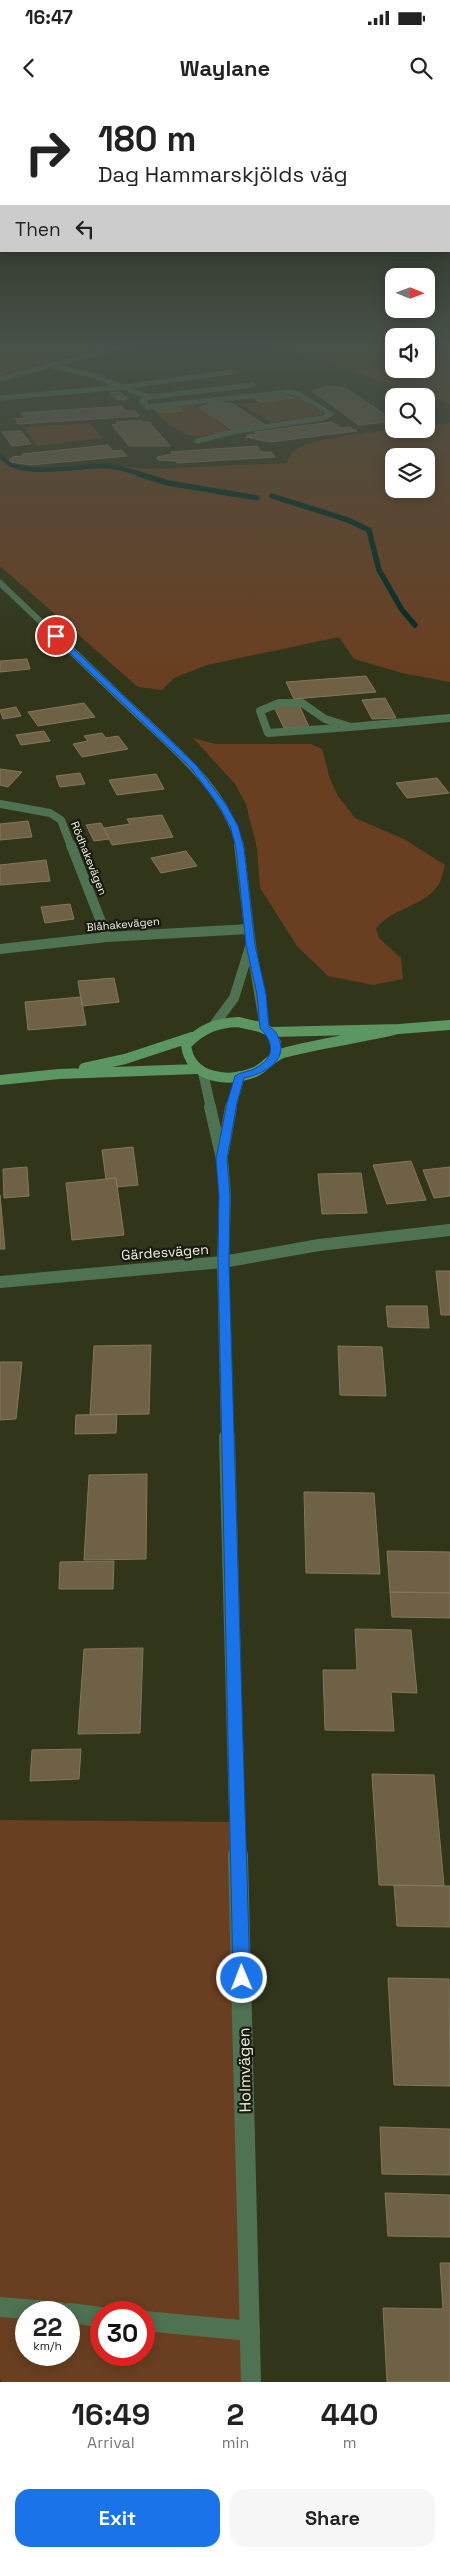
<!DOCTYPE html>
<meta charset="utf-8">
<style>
:root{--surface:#fff;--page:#f6f6f6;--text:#222;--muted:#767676;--accent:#1a73e8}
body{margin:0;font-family:"Space Grotesk",sans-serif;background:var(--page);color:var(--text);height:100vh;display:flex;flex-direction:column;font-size:19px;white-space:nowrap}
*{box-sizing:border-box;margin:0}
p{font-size:16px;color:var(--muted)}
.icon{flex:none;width:28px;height:28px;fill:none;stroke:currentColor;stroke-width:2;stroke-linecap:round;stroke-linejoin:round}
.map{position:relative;height:2282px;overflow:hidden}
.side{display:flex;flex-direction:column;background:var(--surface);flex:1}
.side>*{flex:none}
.guide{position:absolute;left:0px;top:0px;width:450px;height:152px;box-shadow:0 2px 12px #0003;background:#fff;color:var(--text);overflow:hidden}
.needle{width:32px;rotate:91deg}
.buttons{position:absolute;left:385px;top:168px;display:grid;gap:10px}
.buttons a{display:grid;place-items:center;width:50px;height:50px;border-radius:10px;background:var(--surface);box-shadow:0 2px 12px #0003;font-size:25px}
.speed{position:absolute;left:15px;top:2201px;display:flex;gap:10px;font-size:25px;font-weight:700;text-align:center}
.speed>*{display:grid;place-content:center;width:65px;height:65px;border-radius:50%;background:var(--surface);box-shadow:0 2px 12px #0003;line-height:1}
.speed small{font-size:12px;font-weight:400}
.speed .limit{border:8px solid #d22;background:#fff;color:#111}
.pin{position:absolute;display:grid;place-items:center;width:42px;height:42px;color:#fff;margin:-21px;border:2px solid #fff;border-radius:50%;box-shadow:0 1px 5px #0007}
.me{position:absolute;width:55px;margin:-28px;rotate:359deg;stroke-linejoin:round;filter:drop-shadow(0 0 4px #0008)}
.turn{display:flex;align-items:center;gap:18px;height:105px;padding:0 15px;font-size:22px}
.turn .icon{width:65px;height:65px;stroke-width:2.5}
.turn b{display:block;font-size:35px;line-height:42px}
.then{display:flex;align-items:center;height:48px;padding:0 15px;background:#0003;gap:10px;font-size:19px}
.eta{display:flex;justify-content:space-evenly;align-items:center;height:85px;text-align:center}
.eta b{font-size:30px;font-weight:700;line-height:35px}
.action{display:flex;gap:10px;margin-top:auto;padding:10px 15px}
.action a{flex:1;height:58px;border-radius:15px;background:var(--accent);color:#fff;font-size:20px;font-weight:700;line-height:58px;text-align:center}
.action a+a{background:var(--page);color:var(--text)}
.status{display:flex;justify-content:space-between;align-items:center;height:35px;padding:0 25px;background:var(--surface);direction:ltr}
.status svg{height:14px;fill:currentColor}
header{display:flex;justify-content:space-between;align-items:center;height:65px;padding:0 15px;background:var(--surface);font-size:22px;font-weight:700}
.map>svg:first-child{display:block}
.green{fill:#6a3f21;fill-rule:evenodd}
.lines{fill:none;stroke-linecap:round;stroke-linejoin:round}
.stream-far1{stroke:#002a23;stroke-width:4.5}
.stream{stroke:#002a23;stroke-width:5.5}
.building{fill:#6e6146;stroke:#84775b}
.service-far1{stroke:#4f7252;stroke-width:5}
.service{stroke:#4f7252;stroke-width:20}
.minor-far5{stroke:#4f7252;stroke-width:5}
.minor-far4{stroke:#4f7252;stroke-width:8}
.minor-far3{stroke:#4f7252;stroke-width:10}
.minor-far2{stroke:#4f7252;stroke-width:12}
.minor-far1{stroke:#4f7252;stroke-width:16}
.minor{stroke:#4f7252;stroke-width:20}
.tertiary-far3{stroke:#4f7252;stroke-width:5}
.tertiary-far2{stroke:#4f7252;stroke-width:6}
.tertiary-far1{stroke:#4f7252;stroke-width:8}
.tertiary{stroke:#4f7252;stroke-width:10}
.secondary{stroke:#5c9663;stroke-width:10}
.route{fill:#1a73e8;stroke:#114b97}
.labels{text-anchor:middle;stroke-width:4.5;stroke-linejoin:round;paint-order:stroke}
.far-street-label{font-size:11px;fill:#edf0e0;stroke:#191b10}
.street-label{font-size:14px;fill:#edf0e0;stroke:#191b10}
.near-street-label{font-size:16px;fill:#edf0e0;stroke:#191b10}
</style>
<div class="status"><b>16:47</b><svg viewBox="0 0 49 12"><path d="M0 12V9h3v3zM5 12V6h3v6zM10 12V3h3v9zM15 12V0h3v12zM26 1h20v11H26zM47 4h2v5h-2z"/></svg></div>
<header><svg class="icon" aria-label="back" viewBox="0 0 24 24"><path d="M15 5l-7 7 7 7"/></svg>Waylane<svg class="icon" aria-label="search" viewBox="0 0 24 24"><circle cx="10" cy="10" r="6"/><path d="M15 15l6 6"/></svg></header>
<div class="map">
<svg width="450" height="2282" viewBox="0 0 450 2282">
<rect width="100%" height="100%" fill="#31351a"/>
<path class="green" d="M0,244H115L0,275Z
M270,244H394V269H426V244H450V304Z
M300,297L323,313L322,315L271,323L241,304Z
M192,304L230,331C189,339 189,340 157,314L185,311L177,305Z
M90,323L102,338L37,346L24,327Z
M450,323V582L402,573L354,559L339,537L207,565L174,578L162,590L138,587L0,466V355L5,363L10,366L29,369L90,365L155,369L286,363C289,360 291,354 294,351C314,335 400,329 426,329V326ZM394,356H426V389H394Z
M193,638L216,644H311L322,649L330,679L338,696L355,718L404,739L445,765C443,771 442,779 439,784C424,807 391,808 376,829L379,838L401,858L403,879L373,885L328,876L297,846L260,788L257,748L246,704L235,684Z
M0,1720L238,1722L251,2282H2L0,2279ZM26,2212H69V2255H26ZM101,2212H144V2255H101Z"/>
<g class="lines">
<path class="stream-far1" d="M0,355C16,380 74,366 101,366C115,366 129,370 143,375"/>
<path class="stream" d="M139,374L168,383L257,398
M272,396L348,420L369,430L379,470L402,510L415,525"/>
</g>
<path class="building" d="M328,286L346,288L394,321L359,325L312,291Z
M120,292L129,299L118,300L109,293Z
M285,294L293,298L260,302L252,297Z
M214,302L233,304L267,326L232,330L199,308Z
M176,305L183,311L159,313L152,308Z
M122,306L125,311H135L139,316L18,324L15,319L24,318L21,313Z
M141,320L143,322H149L170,346H129L112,325L118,324L116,322Z
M332,322L341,328L349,327L357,331L270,342L246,337H250L247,335L258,334L255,332Z
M21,331L31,344L12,346L2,332Z
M108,345L113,351L122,350L127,356L30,365L11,362L9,359H13L12,357L23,356L22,354Z
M257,346L261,352H271L275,357L177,363L176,361L158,360L157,357L172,354L171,352Z
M27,559L30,569L0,572V561Z
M366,576L376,592L294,599L286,582Z
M385,598L396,618L372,619L362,600Z
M84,603L95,617L38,626L28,612Z
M299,605L309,627L284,628L274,607Z
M16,607L21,616L3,619L0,610Z
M44,631L50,641L21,645L16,635Z
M102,633L106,638L118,636L128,649L82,657L73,644L88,641L84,636Z
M0,669L22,672L8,687L0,685Z
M80,673L85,684L60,687L56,676Z
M156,674L164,689L117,695L109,680Z
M437,678L449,693L407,698L396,683Z
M162,715L173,737L112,745L104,728L130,724L127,719Z
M28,721L32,737L0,740V724Z
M101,723L109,739L94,741L86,725Z
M186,751L197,766L161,773L151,758Z
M46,760L50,781L0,785V765Z
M70,804L74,819L45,823L41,807Z
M114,878L119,902L82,906L78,881Z
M81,897L86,925L28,930L25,902Z
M133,1047L138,1085L117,1087L116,1078L106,1079L102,1050Z
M411,1061L426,1100L387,1104L373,1065Z
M27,1067L29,1096L4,1098L3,1069Z
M450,1067V1096L434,1098L423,1070Z
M361,1073L367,1113L322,1114L318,1074Z
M116,1078L124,1135L72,1140L66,1083Z
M0,1095L5,1149H0Z
M436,1171H450V1215H441Z
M386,1206H427L429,1228L388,1227Z
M151,1245L149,1314L90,1315L94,1246Z
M338,1246L382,1247L386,1296L340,1295Z
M0,1262H22L16,1319L0,1320Z
M117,1314L116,1333L75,1334L76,1315Z
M147,1374L146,1459L84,1460L89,1375Z
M304,1392L374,1393L380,1474L306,1473Z
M387,1451L450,1452V1493L390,1492Z
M114,1461L113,1489H59L60,1462Z
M390,1492L450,1493V1518L392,1517Z
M355,1529L411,1530L417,1593L391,1592L394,1631L325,1630L323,1570H357Z
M143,1548L140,1633L78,1634L84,1549Z
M81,1649L79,1679L30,1681L32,1650Z
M372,1674L434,1675L444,1786L379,1785Z
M394,1785L450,1786V1827L397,1826Z
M388,1878L449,1879L450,1986L394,1985Z
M380,2027L450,2029V2075L382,2074Z
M385,2093L450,2095V2137L388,2136Z
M440,2163H450V2282H387L383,2208L443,2209Z"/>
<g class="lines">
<path class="service-far1" d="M0,298L123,287L231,272
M197,341L237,331L323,318L331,314L299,294L290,292L147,307L142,301L149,297L253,285"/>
<path class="service" d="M0,2207L59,2212
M69,2213L101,2217
M144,2221L250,2231"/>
<path class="minor-far5" d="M53,266L92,275L149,297"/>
<path class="minor-far4" d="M279,603H302L325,619L351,627L268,633L260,611Z
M351,627L450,618
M0,704L50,713L61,720L71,746"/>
<path class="minor-far3" d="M71,745L107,837
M0,849L107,837L249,829
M203,973L211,1008
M231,1008L240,976"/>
<path class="minor-far2" d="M210,1007L222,1059L225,1096L223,1162L227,1339
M223,1052L231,1007
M0,1182L223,1162L319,1145L450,1130"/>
<path class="minor-far1" d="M227,1337L238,1756"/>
<path class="minor" d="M238,1755L251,2282"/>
<path class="tertiary-far3" d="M0,279L130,244"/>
<path class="tertiary-far2" d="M0,483L59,539"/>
<path class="tertiary-far1" d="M58,538C86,564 113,591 141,617C181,655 225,691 240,746"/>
<path class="tertiary" d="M239,745L251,845L265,928
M214,925L234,898L250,847"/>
<path class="secondary" d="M238,922L260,927L271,932L399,929C361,938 321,943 283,953C271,957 266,967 255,972C228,983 190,979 186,945C201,929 216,923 238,922Z
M399,929L450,925
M271,932L276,943L275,956
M84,968L125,959L192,937
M0,980L59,974L196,969"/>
</g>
<linearGradient id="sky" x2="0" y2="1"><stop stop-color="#1b1d0e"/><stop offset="0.43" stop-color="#485149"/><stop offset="1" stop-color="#485149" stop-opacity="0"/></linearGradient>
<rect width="450" height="564" fill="url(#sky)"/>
<path class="route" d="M54,535H59L196,665L227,706L238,726L244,748L255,845L266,894L269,927C275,930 277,933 279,939C288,962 263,974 244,978L237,1003L227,1059L230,1096L229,1162L250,1878L248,1885L242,1887L235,1885L233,1878L218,1162L219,1096L216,1059L227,1003L235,976C240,972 248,972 254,969C275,958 275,944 260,928L257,894L246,845L236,748L230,726L219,706L191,668L54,538Z"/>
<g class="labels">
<g class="far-street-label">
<text transform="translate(89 758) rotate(68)" y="4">Rödhakevägen</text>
<text transform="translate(123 824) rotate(-5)" y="4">Blåhakevägen</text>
</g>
<g class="street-label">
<text transform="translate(165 1152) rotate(-4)" y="5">Gärdesvägen</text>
</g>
<g class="near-street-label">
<text transform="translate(244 1970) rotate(-91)" y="6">Holmvägen</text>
</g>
</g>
</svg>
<div class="buttons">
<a><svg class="needle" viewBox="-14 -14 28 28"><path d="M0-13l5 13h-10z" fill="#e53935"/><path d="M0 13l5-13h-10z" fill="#767676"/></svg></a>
<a><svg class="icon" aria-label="sound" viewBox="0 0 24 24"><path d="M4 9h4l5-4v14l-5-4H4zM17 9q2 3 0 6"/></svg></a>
<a><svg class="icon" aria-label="search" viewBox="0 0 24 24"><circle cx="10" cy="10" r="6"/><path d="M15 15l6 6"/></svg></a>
<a><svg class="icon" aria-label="layers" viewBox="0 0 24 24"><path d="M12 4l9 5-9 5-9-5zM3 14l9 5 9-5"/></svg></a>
</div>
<div class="speed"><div>22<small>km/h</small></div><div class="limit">30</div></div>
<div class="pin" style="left:56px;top:536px;background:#d93025"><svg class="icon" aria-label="arrive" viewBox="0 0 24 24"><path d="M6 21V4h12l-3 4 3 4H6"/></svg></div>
<svg class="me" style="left:242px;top:1878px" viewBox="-20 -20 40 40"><circle r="17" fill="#1a73e8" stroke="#fff" stroke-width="3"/><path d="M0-11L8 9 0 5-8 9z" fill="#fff"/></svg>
<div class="guide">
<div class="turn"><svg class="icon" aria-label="right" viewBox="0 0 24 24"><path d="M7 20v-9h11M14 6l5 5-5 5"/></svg><div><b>180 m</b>Dag Hammarskjölds väg</div></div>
<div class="then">Then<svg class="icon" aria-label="left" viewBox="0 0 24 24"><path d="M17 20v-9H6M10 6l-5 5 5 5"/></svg></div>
</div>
</div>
<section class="side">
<div class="eta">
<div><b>16:49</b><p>Arrival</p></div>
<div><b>2</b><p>min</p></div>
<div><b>440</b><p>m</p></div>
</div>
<div class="action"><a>Exit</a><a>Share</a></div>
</section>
